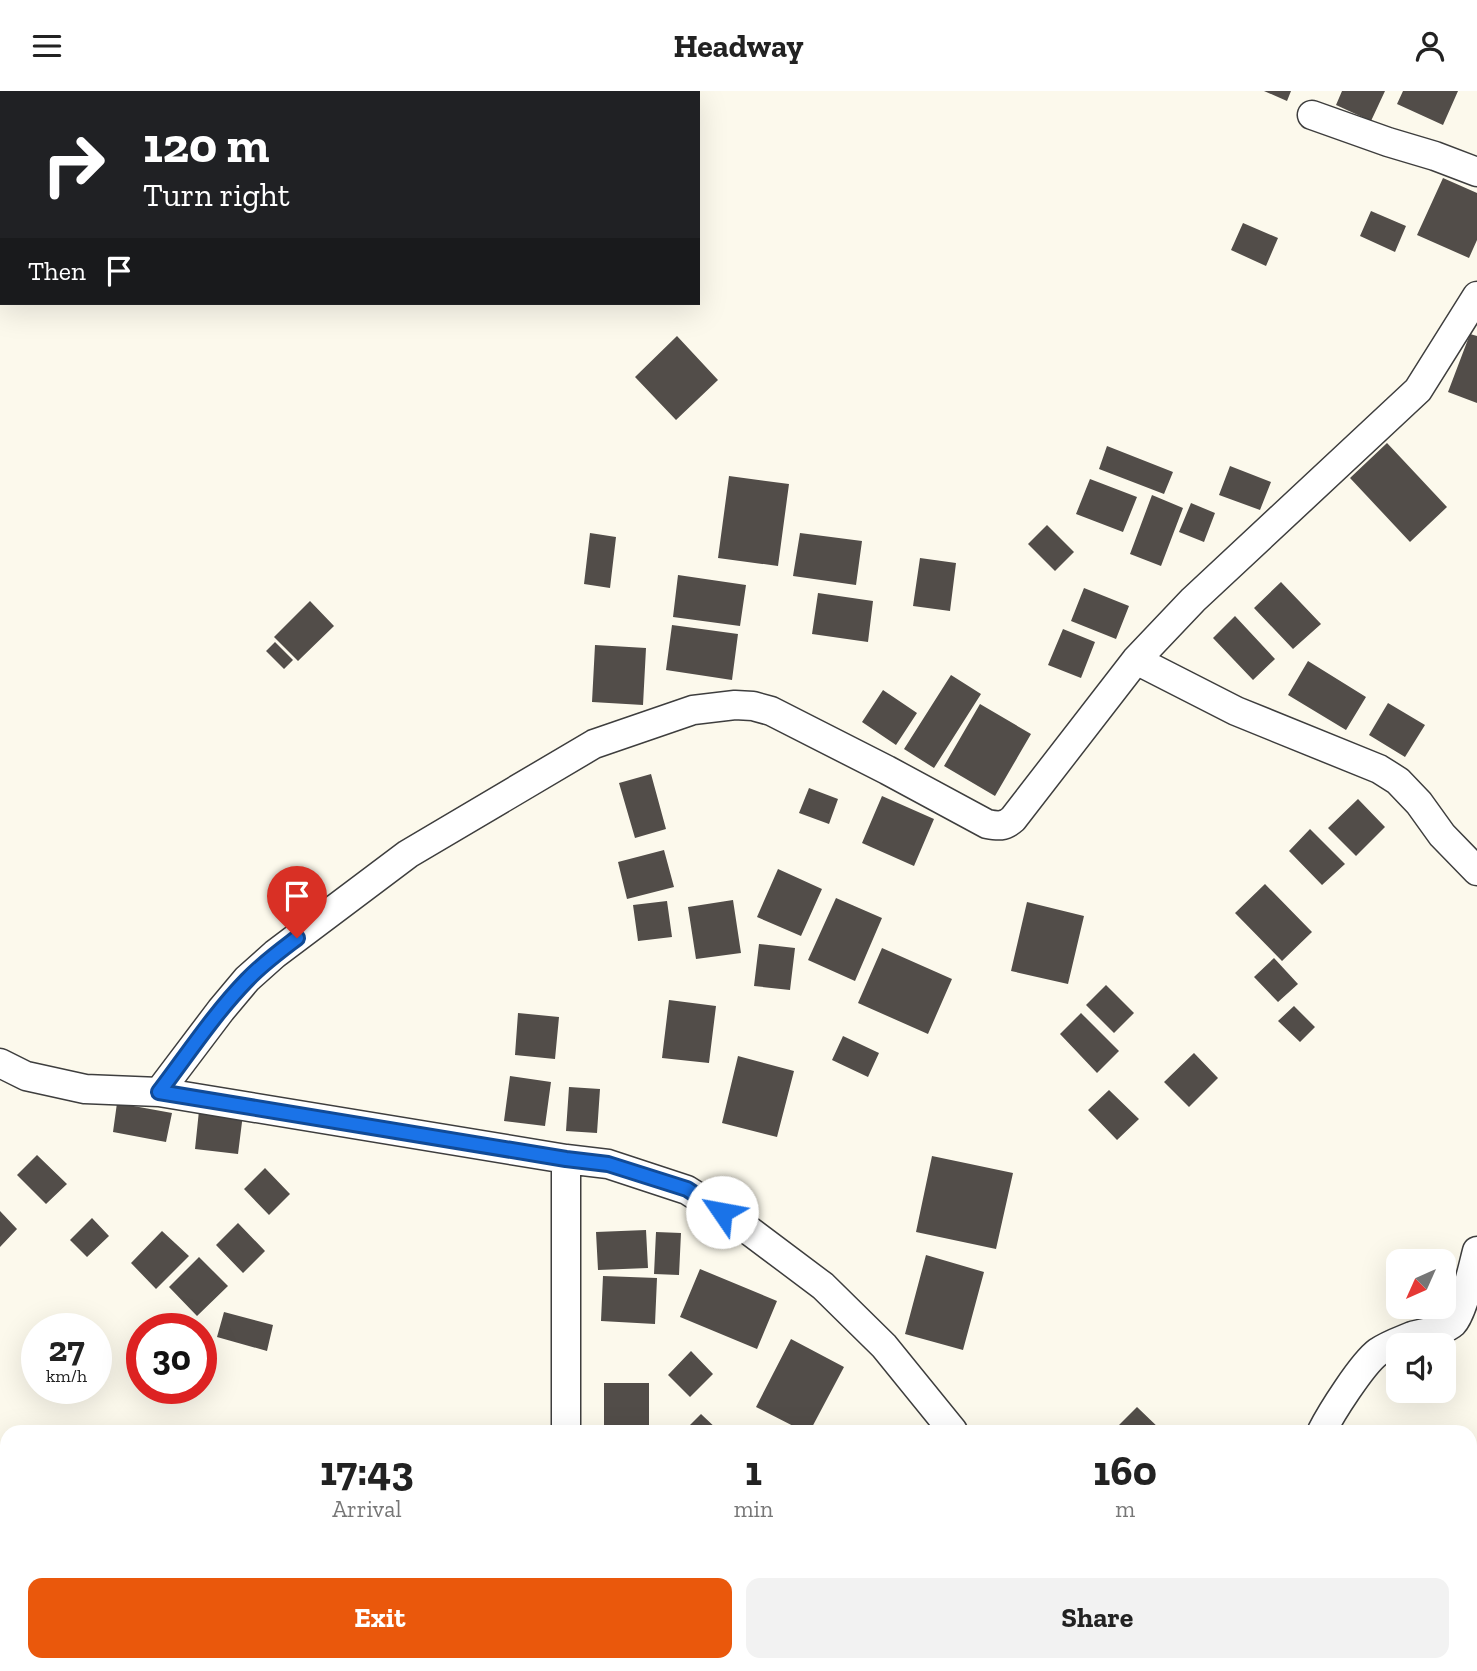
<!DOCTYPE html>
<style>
:root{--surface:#fff;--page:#f2f2f2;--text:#222;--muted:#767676;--accent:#ea580c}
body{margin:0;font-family:"Zilla Slab",serif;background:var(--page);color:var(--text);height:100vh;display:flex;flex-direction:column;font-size:26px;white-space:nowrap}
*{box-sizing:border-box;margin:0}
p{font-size:23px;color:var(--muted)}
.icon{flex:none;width:38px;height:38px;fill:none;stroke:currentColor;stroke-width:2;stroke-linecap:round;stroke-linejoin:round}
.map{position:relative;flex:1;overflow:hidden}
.panel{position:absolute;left:0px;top:1334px;width:1477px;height:247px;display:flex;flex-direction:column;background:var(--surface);border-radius:21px 21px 0 0;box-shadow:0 7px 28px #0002}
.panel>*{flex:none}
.guide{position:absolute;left:0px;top:0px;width:700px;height:214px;box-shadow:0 7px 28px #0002;background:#202124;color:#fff;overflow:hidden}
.needle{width:46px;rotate:225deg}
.tools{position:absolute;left:1386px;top:1158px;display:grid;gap:14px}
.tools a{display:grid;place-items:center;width:70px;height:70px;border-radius:14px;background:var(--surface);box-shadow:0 7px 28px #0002;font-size:35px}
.speed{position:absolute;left:21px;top:1222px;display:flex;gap:14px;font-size:35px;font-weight:700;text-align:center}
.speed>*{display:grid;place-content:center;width:91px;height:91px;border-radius:50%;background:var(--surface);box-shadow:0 7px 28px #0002;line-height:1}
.speed small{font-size:18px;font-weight:400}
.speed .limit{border:10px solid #d22;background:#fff;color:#111}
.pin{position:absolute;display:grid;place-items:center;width:60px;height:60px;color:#fff;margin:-72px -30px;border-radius:50% 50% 50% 0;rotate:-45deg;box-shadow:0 0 7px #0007}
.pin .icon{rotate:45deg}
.me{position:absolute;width:77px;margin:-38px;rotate:303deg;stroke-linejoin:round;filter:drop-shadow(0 0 5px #0008)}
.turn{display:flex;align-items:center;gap:24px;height:147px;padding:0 28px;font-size:32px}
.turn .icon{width:91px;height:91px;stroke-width:2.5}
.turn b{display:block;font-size:49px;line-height:60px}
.then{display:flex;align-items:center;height:66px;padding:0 28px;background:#0003;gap:14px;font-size:26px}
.eta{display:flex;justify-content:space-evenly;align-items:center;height:119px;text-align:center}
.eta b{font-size:42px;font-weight:700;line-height:49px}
.button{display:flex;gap:14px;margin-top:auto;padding:14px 28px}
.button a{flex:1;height:80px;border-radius:14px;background:var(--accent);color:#fff;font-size:28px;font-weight:700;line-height:80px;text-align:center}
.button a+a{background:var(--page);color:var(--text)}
header{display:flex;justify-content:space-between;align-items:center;height:91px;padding:0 28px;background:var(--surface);font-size:32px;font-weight:700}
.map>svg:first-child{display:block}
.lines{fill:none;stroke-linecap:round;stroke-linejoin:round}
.river{stroke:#b7d9ed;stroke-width:58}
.building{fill:#524d49}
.minor-casing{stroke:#3e3e3e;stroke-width:31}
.minor{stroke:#fff;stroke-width:28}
.route-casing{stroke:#114b97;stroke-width:18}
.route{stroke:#1a73e8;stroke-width:12}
</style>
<header><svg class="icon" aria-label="menu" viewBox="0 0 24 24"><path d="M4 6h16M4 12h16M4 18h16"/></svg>Headway<svg class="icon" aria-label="person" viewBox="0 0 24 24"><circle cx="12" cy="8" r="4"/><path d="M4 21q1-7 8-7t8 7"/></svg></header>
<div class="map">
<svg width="1477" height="1580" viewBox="0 0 1477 1580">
<rect width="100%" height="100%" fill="#fcf9ec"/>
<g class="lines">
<path class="river" d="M1470,1503L1477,1498
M1395,1580L1401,1573"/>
</g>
<path class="building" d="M1264,0H1291L1287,10Z
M1342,0H1385L1371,30L1336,14Z
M1403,0H1458L1443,34L1397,13Z
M1443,87L1477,102V149L1469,167L1417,144Z
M1371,120L1406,135L1395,161L1360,145Z
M1243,132L1278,147L1266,175L1231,159Z
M1470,243L1477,245V312L1448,301Z
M677,245L718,289L676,329L635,286Z
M1387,352L1447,416L1410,451L1350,387Z
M1107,355L1173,381L1164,403L1099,378Z
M1230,375L1271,391L1260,419L1219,404Z
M729,385L789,393L778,475L718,467Z
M1090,388L1137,406L1123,441L1076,423Z
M1152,404L1183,417L1161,475L1130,463Z
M1191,412L1215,422L1204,451L1179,441Z
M1047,434L1074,461L1055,480L1028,453Z
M590,442L616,446L610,497L584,493Z
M800,442L862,450L856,494L793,485Z
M920,467L956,472L950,520L913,515Z
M678,484L746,494L740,535L673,526Z
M1281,491L1321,533L1293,558L1254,517Z
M1084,497L1129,515L1116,548L1071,530Z
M818,502L873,510L868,551L812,543Z
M310,510L334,535L298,570L274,546Z
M1235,525L1275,568L1253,589L1213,547Z
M672,534L738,543L732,589L666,579Z
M1063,538L1095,551L1081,587L1048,574Z
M275,551L293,569L284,578L266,560Z
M595,554L646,557L643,614L592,611Z
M1308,570L1366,606L1346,639L1288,604Z
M951,584L981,603L934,677L904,658Z
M883,599L917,622L896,654L862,631Z
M1388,612L1425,634L1405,666L1369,644Z
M980,613L1031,643L995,705L944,675Z
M651,683L666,738L635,747L619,692Z
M809,697L838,708L829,733L799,722Z
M882,705L934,728L914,775L862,752Z
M1358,708L1385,736L1356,765L1328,737Z
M1310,738L1345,773L1322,794L1289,760Z
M664,759L674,796L627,808L618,771Z
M778,778L822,798L801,845L757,826Z
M1265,793L1312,841L1282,870L1235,822Z
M836,807L882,827L855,890L808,869Z
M733,809L741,862L696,868L688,816Z
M667,810L672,846L638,850L633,814Z
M1027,811L1084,825L1068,893L1011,880Z
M759,853L795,857L790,899L754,895Z
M882,857L952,888L928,943L858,912Z
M1274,867L1298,893L1278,911L1254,886Z
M1106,894L1134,922L1114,942L1086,914Z
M669,909L716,915L709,972L662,967Z
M1294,915L1315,936L1300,951L1278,930Z
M518,922L559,926L555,968L515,964Z
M1081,922L1119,960L1097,982L1060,943Z
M843,945L879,962L868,986L832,969Z
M1194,962L1218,987L1189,1016L1164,991Z
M738,965L794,980L777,1046L722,1032Z
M510,985L551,991L545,1035L504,1030Z
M569,996L600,998L597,1042L566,1040Z
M1109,999L1139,1028L1117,1049L1088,1019Z
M200,1010L244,1015L238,1063L195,1058Z
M117,1012L172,1022L166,1051L113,1041Z
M37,1064L67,1093L46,1113L17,1084Z
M932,1065L1013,1082L996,1158L916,1141Z
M265,1077L290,1103L269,1124L244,1098Z
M0,1120L17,1138L0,1156Z
M92,1127L109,1145L87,1166L70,1149Z
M238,1132L265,1160L243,1182L216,1154Z
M646,1139L648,1177L598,1179L596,1141Z
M162,1140L189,1165L156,1198L131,1172Z
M656,1141L681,1142L679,1184L654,1183Z
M926,1164L984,1181L963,1259L905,1243Z
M199,1166L228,1195L197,1225L169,1196Z
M700,1178L777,1210L757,1258L680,1226Z
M603,1185L657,1187L655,1233L601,1230Z
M224,1221L273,1234L267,1260L217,1246Z
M791,1248L844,1276L810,1340H803L756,1316Z
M691,1260L713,1283L690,1306L668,1284Z
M604,1292H649V1340H604Z
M1137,1316L1162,1340H1113Z
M701,1323L719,1340H684Z
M1470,1387L1477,1390V1421L1470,1437Z
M1,1544H7V1573H39V1579L0,1578Z
M779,1573H827L826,1580H779Z
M874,1573H889L896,1580H867Z
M1027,1573H1093L1100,1580H1025L1023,1578Z"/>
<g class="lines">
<g class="minor-casing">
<path id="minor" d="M1312,24L1388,51L1435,65L1477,81
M1136,569L1236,620L1379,678L1398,690L1419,712L1442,744L1477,780
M0,972L26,985L85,998L159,1001L566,1068L608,1073L687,1099L739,1132L823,1195L884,1255L953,1340
M159,1001L221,919L247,888L275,863L408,763L594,653L693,619L735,614L753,615L771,620L887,679L987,733C998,735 1004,736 1013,728L1136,569L1193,509L1418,299L1477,205
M566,1340V1068
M1322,1340C1331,1322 1362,1273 1378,1261C1388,1254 1400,1250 1412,1245C1424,1241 1443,1241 1453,1232C1463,1222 1473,1175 1477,1160
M1136,1573L1142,1580
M590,1580V1573
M1200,1580L1204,1573"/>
</g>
<use href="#minor" class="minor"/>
</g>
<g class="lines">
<g class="route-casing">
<path id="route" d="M297,847C280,860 262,873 247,889C214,923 188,963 159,1001L566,1068L608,1073L687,1098L722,1121"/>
</g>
<use href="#route" class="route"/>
</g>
</svg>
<div class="tools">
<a><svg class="needle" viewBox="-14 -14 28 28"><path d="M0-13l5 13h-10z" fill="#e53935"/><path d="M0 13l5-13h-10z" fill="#767676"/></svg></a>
<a><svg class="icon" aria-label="sound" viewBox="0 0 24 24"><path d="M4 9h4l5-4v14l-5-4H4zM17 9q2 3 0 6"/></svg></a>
</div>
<div class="speed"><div>27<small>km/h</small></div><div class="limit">30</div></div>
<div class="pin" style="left:297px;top:847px;background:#d93025"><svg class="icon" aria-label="arrive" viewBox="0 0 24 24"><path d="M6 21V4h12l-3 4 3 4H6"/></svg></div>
<svg class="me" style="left:722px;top:1121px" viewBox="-20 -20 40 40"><circle r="19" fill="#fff"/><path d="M0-13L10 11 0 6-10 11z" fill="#1a73e8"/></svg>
<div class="guide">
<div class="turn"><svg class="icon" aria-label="right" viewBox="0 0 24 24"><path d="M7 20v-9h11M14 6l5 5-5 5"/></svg><div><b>120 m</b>Turn right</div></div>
<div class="then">Then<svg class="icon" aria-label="arrive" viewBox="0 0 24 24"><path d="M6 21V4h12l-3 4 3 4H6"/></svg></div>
</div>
<section class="panel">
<div class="eta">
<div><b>17:43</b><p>Arrival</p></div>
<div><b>1</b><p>min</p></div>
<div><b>160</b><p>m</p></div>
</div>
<div class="button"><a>Exit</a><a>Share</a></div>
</section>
</div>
